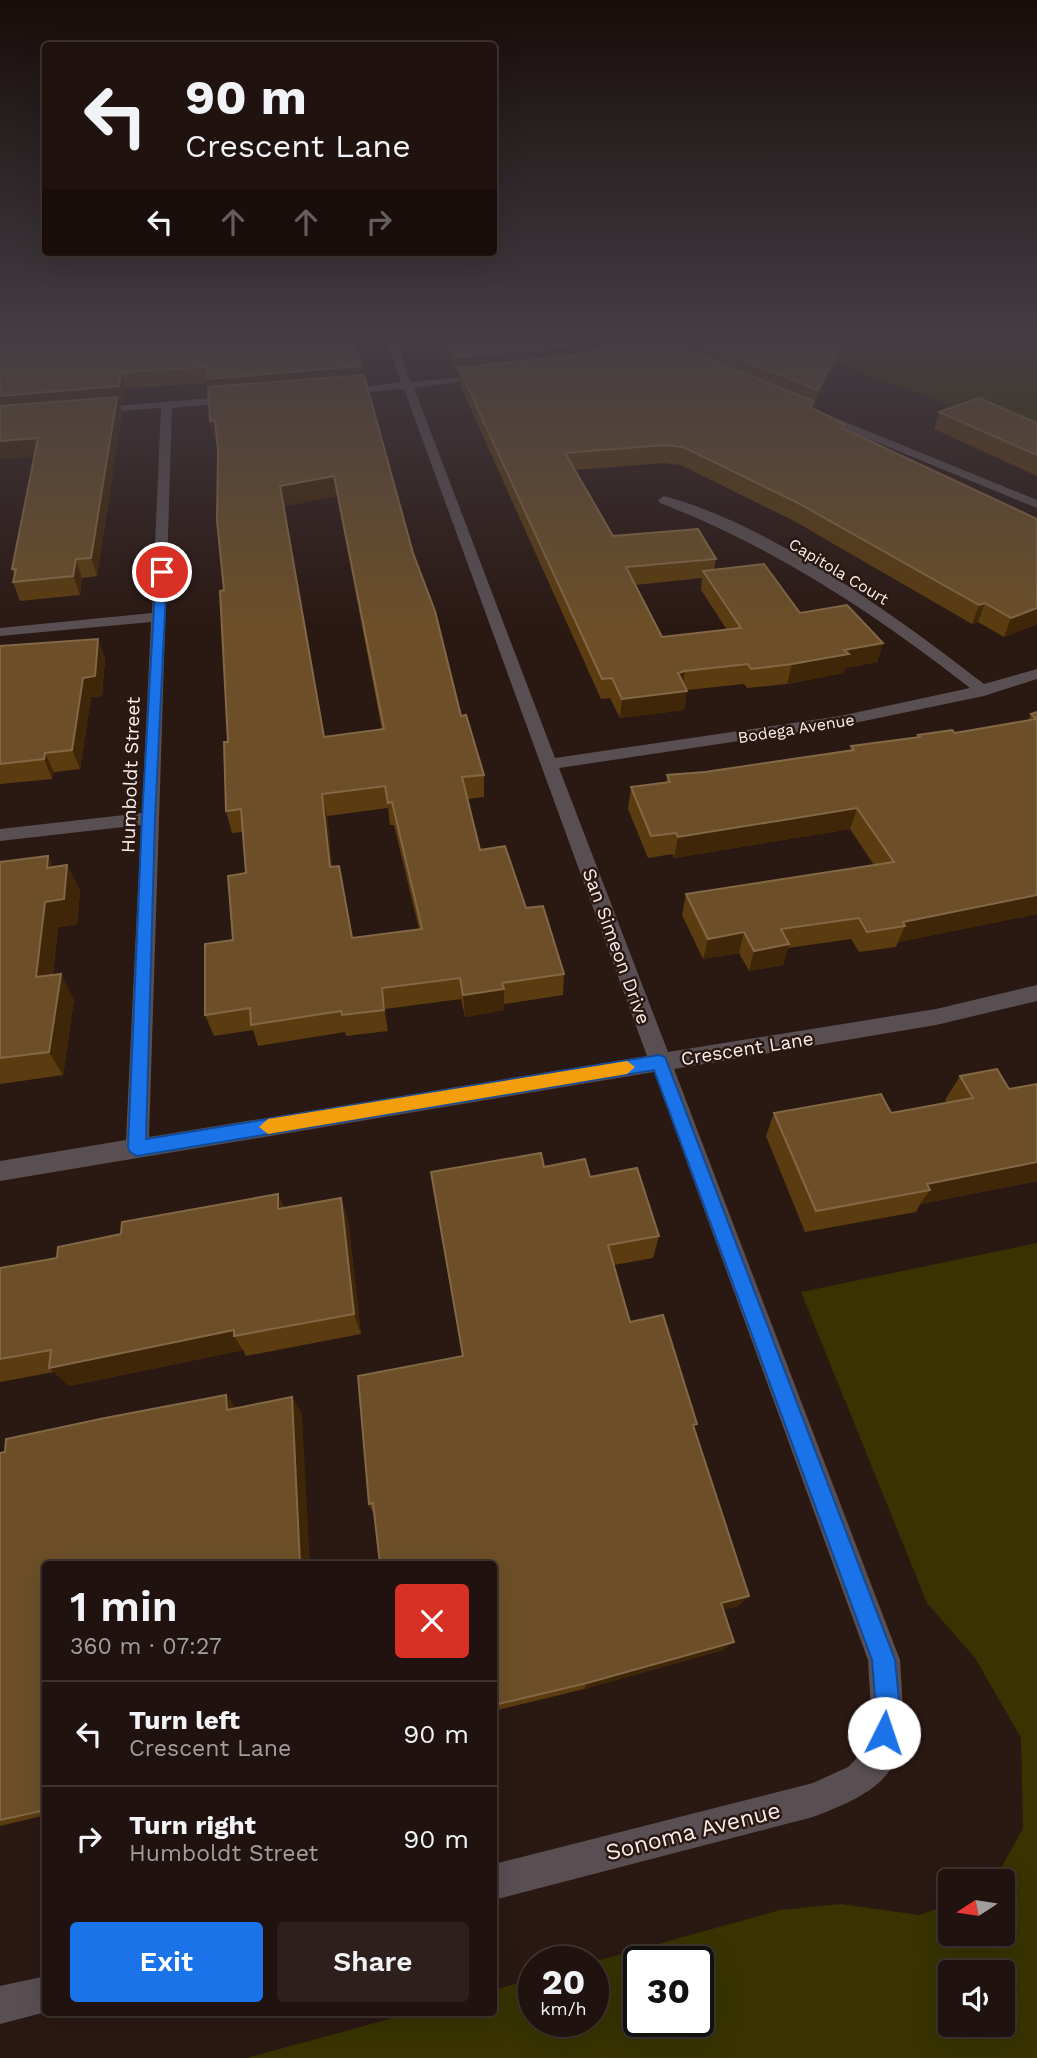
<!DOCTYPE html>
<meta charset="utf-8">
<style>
:root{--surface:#20120e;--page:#2d201c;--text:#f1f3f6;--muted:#a29e9e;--line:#3d322e;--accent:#1a73e8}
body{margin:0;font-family:"Work Sans",sans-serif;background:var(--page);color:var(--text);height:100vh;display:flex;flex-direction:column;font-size:26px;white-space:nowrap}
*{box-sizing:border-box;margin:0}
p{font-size:23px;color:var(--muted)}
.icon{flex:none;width:38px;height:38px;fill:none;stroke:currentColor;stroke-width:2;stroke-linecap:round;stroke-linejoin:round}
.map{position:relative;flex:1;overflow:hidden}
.sheet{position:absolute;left:42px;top:1561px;width:455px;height:455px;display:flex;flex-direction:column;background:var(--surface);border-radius:7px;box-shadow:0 7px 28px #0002,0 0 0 2px var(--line)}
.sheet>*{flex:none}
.guide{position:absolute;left:42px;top:42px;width:455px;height:214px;border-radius:7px;box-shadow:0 7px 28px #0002,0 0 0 2px var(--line);background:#20120e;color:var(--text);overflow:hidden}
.needle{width:46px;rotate:258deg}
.fabs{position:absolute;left:938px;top:1869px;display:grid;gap:14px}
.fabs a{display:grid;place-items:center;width:77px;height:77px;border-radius:7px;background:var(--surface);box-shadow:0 7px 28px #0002,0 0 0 2px var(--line);font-size:35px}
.speed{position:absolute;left:518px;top:1946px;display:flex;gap:14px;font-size:35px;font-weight:700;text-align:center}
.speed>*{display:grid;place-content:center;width:91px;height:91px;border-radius:50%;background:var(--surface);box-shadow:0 7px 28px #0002,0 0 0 2px var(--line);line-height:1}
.speed small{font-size:18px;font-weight:400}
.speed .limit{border:4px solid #111;border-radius:10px;background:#fff;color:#111}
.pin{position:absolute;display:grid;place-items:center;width:60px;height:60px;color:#fff;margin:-30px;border:4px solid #fff;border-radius:50%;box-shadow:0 2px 7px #0007}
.me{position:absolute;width:77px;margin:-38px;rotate:4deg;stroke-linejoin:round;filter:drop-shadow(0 0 5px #0008)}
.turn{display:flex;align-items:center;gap:24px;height:147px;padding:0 28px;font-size:32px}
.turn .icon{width:91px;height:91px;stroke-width:2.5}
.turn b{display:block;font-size:49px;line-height:60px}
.lanes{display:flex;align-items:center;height:66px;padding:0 28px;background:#0003;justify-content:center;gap:35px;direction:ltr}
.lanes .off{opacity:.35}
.round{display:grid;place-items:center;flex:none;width:74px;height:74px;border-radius:7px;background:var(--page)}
.headline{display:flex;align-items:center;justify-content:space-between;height:119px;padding:0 28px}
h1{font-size:42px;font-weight:600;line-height:52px}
.button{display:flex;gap:14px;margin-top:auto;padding:14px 28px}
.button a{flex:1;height:80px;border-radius:7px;background:var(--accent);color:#fff;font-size:28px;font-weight:600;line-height:80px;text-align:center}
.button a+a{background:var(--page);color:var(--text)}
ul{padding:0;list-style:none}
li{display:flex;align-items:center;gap:21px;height:105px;padding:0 28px;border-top:2px solid var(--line)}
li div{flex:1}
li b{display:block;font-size:26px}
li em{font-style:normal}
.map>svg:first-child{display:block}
.green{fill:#383300;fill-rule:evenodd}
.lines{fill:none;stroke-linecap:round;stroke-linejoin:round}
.minor{fill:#594f52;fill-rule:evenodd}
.wall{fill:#5b3c10;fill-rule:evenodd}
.shaded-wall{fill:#402608}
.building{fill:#6c4f28;stroke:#836846;stroke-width:2;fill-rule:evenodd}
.route{fill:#1a73e8;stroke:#114b97;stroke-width:2}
.slow{fill:#f59e0b}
.labels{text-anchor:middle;stroke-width:5;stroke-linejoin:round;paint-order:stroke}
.far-street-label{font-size:16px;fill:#fbeeea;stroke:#2a1813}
.street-label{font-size:19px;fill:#fbeeea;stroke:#2a1813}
.near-street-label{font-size:23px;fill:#fbeeea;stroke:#2a1813}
</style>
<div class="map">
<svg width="1037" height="2058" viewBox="0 0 1037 2058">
<rect width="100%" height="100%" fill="#2a1813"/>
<path class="green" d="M770,338H1037V438Z
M1037,1243V2058H247L411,2013L494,2012V1990L534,1978V2021H593V1962L780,1910L841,1904L920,1915L950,1904V1934H1003V1881H994L1023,1828L1021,1738L975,1658L927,1603L801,1292ZM639,1962H698V2021H639ZM950,1972H1003V2025H950Z"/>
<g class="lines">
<path class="minor" d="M386,338H395L411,382L486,375L491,378L414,388L555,758L840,716L970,688C874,613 774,547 660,503L658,500L664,496C772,525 896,616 984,684L1037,669V679L984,696L840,726L559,768L668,1052L936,1009L1037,985V1001L936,1025L674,1069L900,1660C906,1756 910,1781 813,1817L494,1900V1864L813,1783L848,1767L868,1747L871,1710L868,1660L654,1072L0,1181V1161L126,1140L141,825L0,841V829L142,813L151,622L0,636V628L152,613L161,408L89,413V409L93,408L235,396L240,399L235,402L172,408L149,1137L647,1056L404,389L341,394L336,391L401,382Z
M813,412H821L1037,500V508L813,416Z
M46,1976V2012L0,2024V1986Z"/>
</g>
<path class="wall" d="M0,338L362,375L461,716L484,775V797L468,799L480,850L526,908L564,974L563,995L504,1004V1010L465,1017L461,999L385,1009L388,1031L346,1036L345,1032L258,1046L253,1030L214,1036L205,1015L233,940L246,873L243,832L232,833L226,811L228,742L224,590L218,451L217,440L214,441L210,421L209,383L126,388L124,402L119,403L122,414L97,576L82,578L80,595L20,601L13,582L14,575L12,569L34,456L0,459ZM337,496L382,730L324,737L284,506ZM388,808L390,825H394L419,929L352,938L332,867L327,816Z
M434,338H800L817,344L844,338L841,352L815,406L812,405L811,408L843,428L1037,519V624L1004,637L978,622L972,624L794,521L681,465L663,463L575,470L613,536L716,559L714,570L800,613L883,643L877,662L845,668L843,673L787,684L747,688L744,684L687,690L684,710L620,718L610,698L601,699L460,385L459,373H456L450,359L442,360ZM702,578L701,590L727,630L662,637L635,585Z
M939,412L1037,423V476L934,429Z
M0,646L105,658L102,696L91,697L80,769L54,772L52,779L0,784Z
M1037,712V914L898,942L896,947L859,952L851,939L788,948L783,965L749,971L739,953L703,959L682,915L686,894L874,865L850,829L674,858L673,854L648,858L628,809L631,787L666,783L667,775L705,772L850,750L851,746L917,738L918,735L955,733L1028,721L1031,714Z
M48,856L53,867L67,865L80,891L77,924L58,927L53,975L74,999L63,1075L0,1084V862Z
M960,1076L1037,1181L920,1204L916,1212L805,1232L766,1136L774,1113H891L947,1103L945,1100Z
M544,1167L590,1177L659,1236L653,1258L614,1265L630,1322L695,1430L749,1596L738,1606L723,1610V1650L584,1689L494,1711V1564L374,1515L369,1504L463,1356L431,1172Z
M278,1194L284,1208L341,1198L348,1221L361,1334L246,1356L243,1350L69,1386L54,1372L0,1382V1268L57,1258L121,1234Z
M226,1395L236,1408L292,1397L302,1415L46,1564V1815L0,1826V1453Z"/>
<path class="shaded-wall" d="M602,338H647L567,361L459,368V373H456L455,357Z
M844,338L841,352L815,406L818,390Z
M449,343L450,359L442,360L441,344Z
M361,366L363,382L212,395L208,379Z
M121,372L126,388L124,402L119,403L122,414L97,576L91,558L116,403L0,413V396Z
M210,421H215L219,440L214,441Z
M38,438L44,456L0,459V441Z
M334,476L337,496L284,506L280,486Z
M76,559L82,578L80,595L73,576Z
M985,603L978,622L972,624L979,605Z
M1037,608V624L1004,637L1011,618Z
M98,639L105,658L102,696L91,697L80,769L72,750L83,678Z
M883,643L877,662L845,668L843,673L787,684L792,664L844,650Z
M685,671L682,690L687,691L684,710L620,718L622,699L678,673Z
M45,753L54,772L52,779L44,759Z
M322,794L327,816L335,889L330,867Z
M857,808L850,829L674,858L678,837Z
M48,856L61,882L47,868Z
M67,865L80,891L77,924L58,927L50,1001L36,977L45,902Z
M1037,895V914L898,942L905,926L903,922Z
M744,932L739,953L703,959L708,939Z
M789,944L783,965L749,971L754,951Z
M61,974L74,999L63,1075L49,1052Z
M382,988L385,1009L388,1031L384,1010Z
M504,989V1010L465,1017L463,995Z
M1037,1162V1181L920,1204L930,1190L927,1184Z
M278,1194L287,1217L278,1209Z
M341,1198L348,1221L361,1334L354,1314Z
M234,1330V1336L243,1350L69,1386L49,1368Z
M226,1395L239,1412L227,1410Z
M292,1397L302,1415L310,1564H300Z
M749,1596L738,1606L711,1613L721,1603Z
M734,1642L723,1650L584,1689L587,1683Z"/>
<path class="building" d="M0,338H352L361,366L208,379L207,367L121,372L119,386L0,396Z
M439,338H602L567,346L455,357L449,343L441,344Z
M651,338H656L813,401L810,407L844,424L842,428L1037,519V608L1011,618L985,603L979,605L798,503L683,447L665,445L565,453L613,536L698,529L716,559L626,567L662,637L741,628L703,571L764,564L800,613L847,605L883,643L844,650L849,654L792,664L751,669L748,664L685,671L678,673L687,691L622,699L612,678L602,679L459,368L568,356Z
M687,338H800L817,344L844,338L818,390Z
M364,375L413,553L435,611L461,716L466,715L484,775L462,777L480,850L505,846L526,908L543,906L564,974L502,983L504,989L463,995L460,978L382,988L384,1010L342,1015L341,1011L251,1025L250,1008L205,1015V944L233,940L228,876L246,873L241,809L226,811L224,742H228L220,591L224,590L217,521L218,451L215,421H210L208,387ZM334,476L384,729L324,737L280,486ZM385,786L388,803L392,802L422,929L352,938L339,866L330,867L322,794Z
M117,397L91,558L76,559L73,576L13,582L16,569H12L38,438L0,441V406Z
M979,398L1037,423V455L939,412Z
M98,639L95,676L83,678L72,750L45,753L44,759L0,764V646Z
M1037,712V895L903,922L905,926L867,932L859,918L781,929L789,944L754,951L744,932L708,939L686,894L894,862L857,808L678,837L676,833L651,836L631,787L670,782L667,775L705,772L854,750L851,746L920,737L918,735L952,730L955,733L1036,719L1031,714Z
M48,856L47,868L67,865L64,899L45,902L36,977L61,974L49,1052L0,1058V862Z
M997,1069L1009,1089L1037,1084V1162L927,1184L930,1190L816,1211L774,1113L881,1094L891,1113L973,1098L960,1076Z
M541,1153L544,1167L585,1159L590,1177L637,1168L659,1236L608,1245L630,1322L663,1315L697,1424L693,1425L749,1596L721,1603L734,1642L587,1683L494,1705V1564H380L373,1503L369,1504L358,1376L463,1356L431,1172Z
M278,1194V1209L341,1198L354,1314L234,1336V1330L49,1368L51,1350L0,1359V1268L57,1258L58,1247L121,1234L122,1222Z
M226,1395L227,1410L292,1397L300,1564H46V1810L0,1820V1453L5,1452L6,1439L105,1418Z"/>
<linearGradient id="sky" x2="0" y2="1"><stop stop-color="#170d0a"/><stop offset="0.54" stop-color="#443d44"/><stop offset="1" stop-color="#443d44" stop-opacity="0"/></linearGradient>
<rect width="1037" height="626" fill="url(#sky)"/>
<path class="route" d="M162,568L167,572L155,818L146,1139L659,1055L665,1057L895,1660L900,1709L893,1742L884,1745L876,1742L872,1733L876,1709L872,1660L654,1070L137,1156L131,1153L128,1148L142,818L156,572Z"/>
<path class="slow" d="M627,1061L635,1067L627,1074L268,1134L259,1127L268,1119Z"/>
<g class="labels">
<g class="far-street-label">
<text transform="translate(839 571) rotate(31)" y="6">Capitola Court</text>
<text transform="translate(796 728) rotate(-9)" y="6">Bodega Avenue</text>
</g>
<g class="street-label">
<text transform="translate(130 775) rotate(-88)" y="7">Humboldt Street</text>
<text transform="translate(617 946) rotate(70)" y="7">San Simeon Drive</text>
<text transform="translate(747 1048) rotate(-9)" y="7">Crescent Lane</text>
</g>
<g class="near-street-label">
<text transform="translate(693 1831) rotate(-14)" y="8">Sonoma Avenue</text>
</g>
</g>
</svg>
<div class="fabs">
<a><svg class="needle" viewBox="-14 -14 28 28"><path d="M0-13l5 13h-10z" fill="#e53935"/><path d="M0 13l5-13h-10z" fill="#a29e9e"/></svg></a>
<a><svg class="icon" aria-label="sound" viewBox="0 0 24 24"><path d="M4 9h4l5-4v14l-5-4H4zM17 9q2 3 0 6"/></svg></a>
</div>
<div class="speed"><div>20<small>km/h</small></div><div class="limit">30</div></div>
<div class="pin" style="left:162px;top:572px;background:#d93025"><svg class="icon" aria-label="arrive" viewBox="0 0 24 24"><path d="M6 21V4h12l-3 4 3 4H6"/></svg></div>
<svg class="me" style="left:884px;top:1733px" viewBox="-20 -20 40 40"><circle r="19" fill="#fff"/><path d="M0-13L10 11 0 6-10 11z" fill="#1a73e8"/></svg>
<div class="guide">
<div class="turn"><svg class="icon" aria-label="left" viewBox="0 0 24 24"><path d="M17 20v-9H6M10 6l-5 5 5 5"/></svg><div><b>90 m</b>Crescent Lane</div></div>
<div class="lanes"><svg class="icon" aria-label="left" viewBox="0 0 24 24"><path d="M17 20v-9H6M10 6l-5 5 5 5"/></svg><svg class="icon off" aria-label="ahead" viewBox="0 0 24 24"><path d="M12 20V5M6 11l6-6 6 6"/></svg><svg class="icon off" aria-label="ahead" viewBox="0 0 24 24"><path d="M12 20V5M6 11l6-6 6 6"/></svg><svg class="icon off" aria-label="right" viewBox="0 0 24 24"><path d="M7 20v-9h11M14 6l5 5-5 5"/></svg></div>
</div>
<section class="sheet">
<div class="headline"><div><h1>1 min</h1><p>360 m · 07:27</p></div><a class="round" style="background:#d93025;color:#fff"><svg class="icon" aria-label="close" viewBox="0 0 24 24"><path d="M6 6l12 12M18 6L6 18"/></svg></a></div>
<ul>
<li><svg class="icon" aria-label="left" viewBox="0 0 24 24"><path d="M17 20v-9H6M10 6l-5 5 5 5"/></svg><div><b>Turn left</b><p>Crescent Lane</p></div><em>90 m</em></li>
<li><svg class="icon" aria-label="right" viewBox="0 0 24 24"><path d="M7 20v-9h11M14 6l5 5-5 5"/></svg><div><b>Turn right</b><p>Humboldt Street</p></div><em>90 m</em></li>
</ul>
<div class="button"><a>Exit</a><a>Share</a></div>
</section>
</div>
